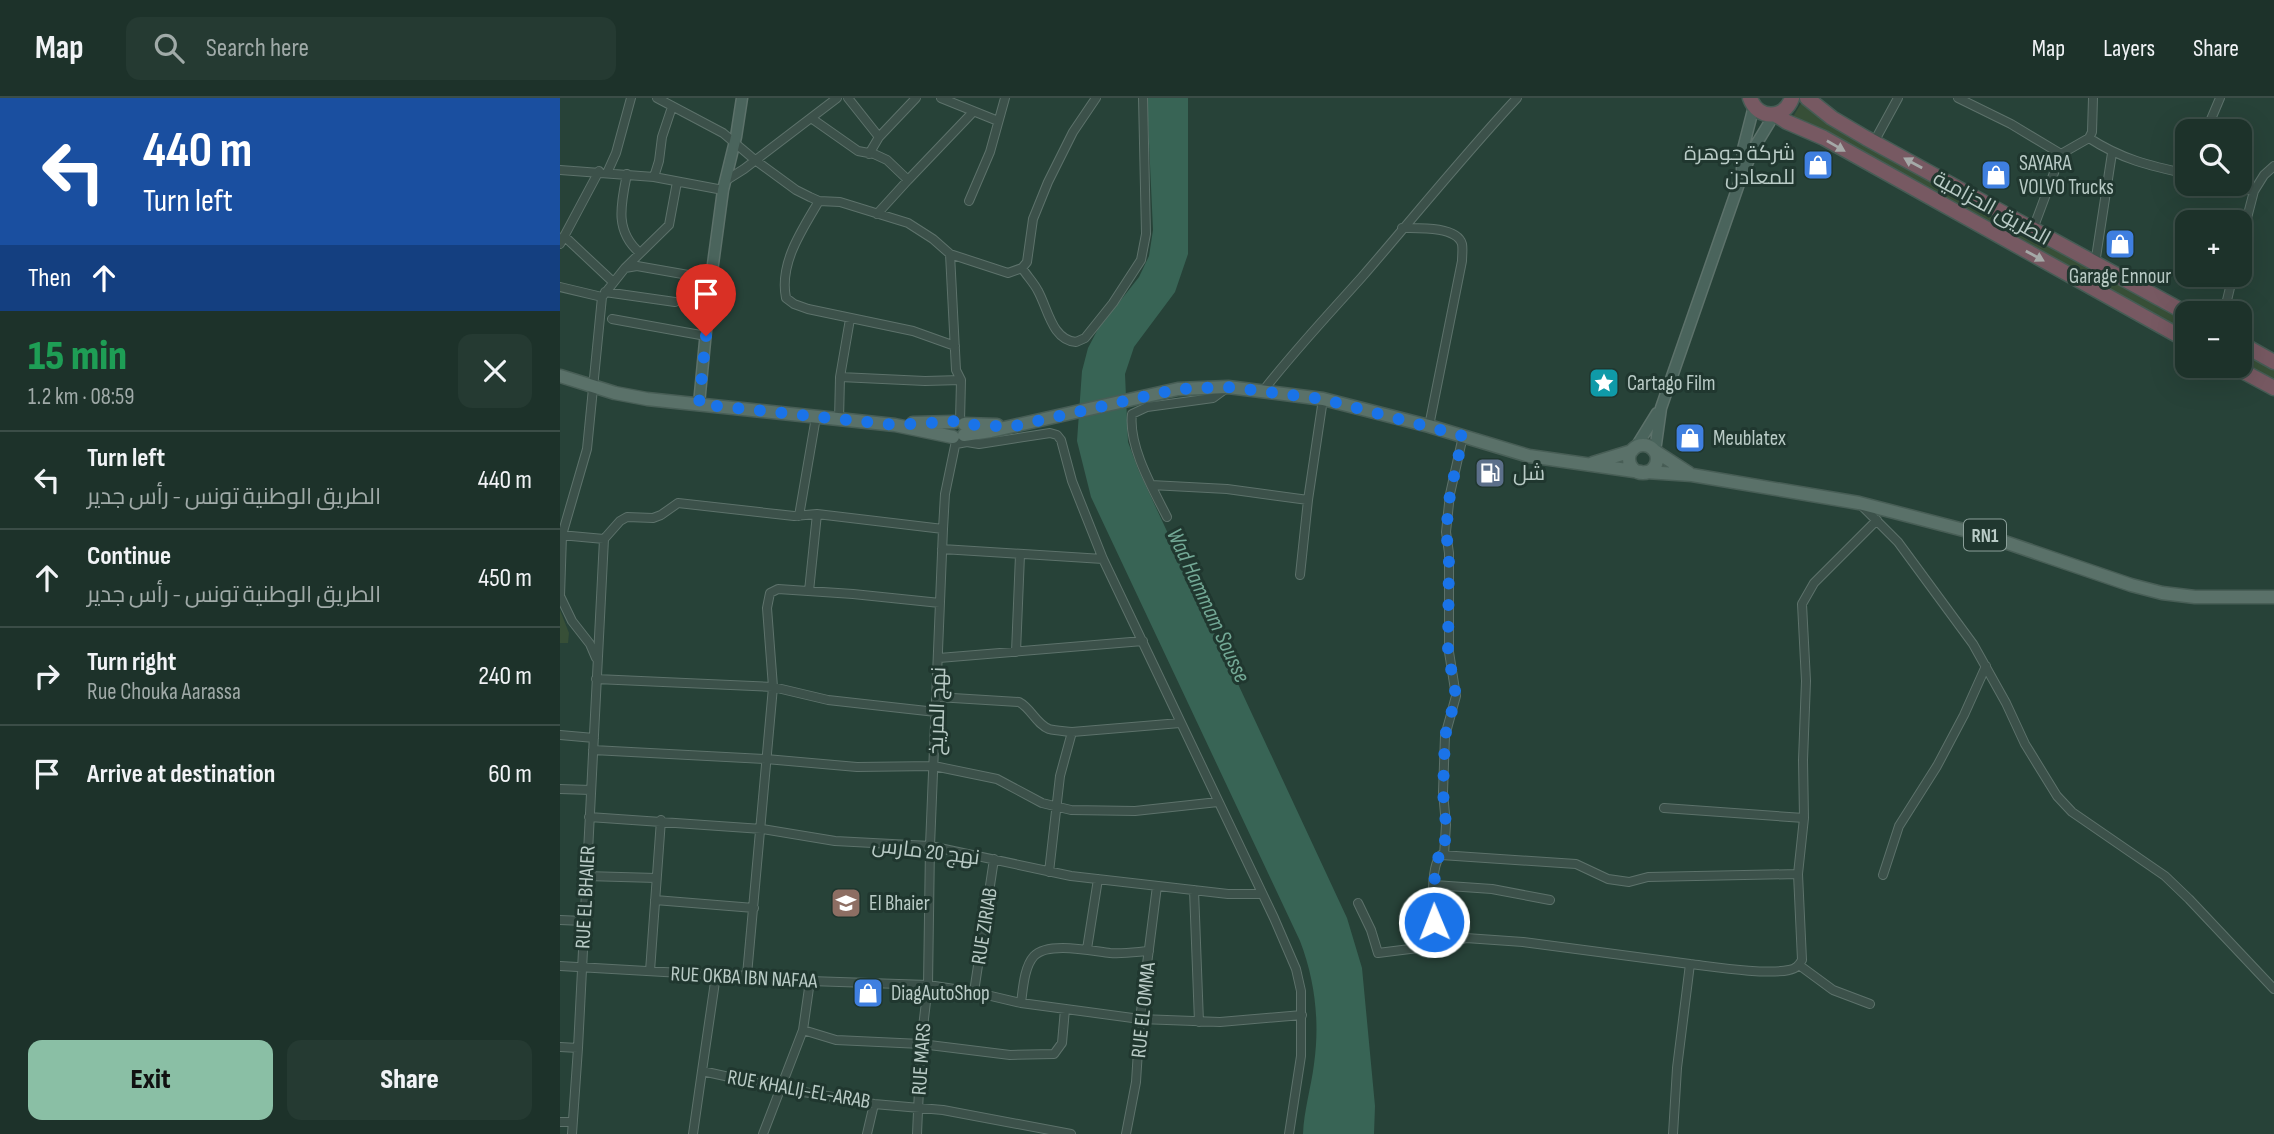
<!DOCTYPE html>
<meta charset="utf-8">
<style>
:root{--surface:#1d322a;--page:#253a32;--text:#f1f3f6;--muted:#a0aaa8;--line:#3b4d47;--accent:#8abfa5}
body{margin:0;font-family:"Sofia Sans Condensed",Cairo,sans-serif;background:var(--page);color:var(--text);height:100vh;display:flex;flex-direction:column;font-size:26px;white-space:nowrap}
*{box-sizing:border-box;margin:0}
p{font-size:23px;color:var(--muted)}
.icon{flex:none;width:38px;height:38px;fill:none;stroke:currentColor;stroke-width:2;stroke-linecap:round;stroke-linejoin:round}
.map{position:relative;flex:1;overflow:hidden}
.details{display:flex;flex-direction:column;background:var(--surface);width:560px}
.details>*{flex:none}
.guide{background:#1a4fa0;color:#fff;overflow:hidden}
.fabs{position:absolute;left:1615px;top:21px;display:grid;gap:14px}
.fabs a{display:grid;place-items:center;width:77px;height:77px;border-radius:14px;background:var(--surface);box-shadow:0 7px 28px #0002,0 0 0 2px var(--line);font-size:35px}
.pin{position:absolute;display:grid;place-items:center;width:60px;height:60px;color:#fff;margin:-72px -30px;border-radius:50% 50% 50% 0;rotate:-45deg;box-shadow:0 0 7px #0007}
.pin .icon{rotate:45deg}
.me{position:absolute;width:77px;margin:-38px;rotate:359deg;stroke-linejoin:round;filter:drop-shadow(0 0 5px #0008)}
.turn{display:flex;align-items:center;gap:24px;height:147px;padding:0 28px;font-size:32px}
.turn .icon{width:91px;height:91px;stroke-width:2.5}
.turn b{display:block;font-size:49px;line-height:60px}
.then{display:flex;align-items:center;height:66px;padding:0 28px;background:#0003;gap:14px;font-size:26px}
.round{display:grid;place-items:center;flex:none;width:74px;height:74px;border-radius:14px;background:var(--page)}
.overview{display:flex;align-items:center;justify-content:space-between;height:119px;padding:0 28px}
h1{font-size:42px;font-weight:800;line-height:52px;color:#1e9e55}
.primary-button{display:flex;gap:14px;margin-top:auto;padding:14px 28px}
.primary-button a{flex:1;height:80px;border-radius:14px;background:var(--accent);color:#111;font-size:28px;font-weight:800;line-height:80px;text-align:center}
.primary-button a+a{background:var(--page);color:var(--text)}
ul{padding:0;list-style:none}
li{display:flex;align-items:center;gap:21px;height:98px;padding:0 28px;border-top:2px solid var(--line)}
li div{flex:1}
li b{display:block;font-size:26px}
li em{font-style:normal}
header{display:flex;align-items:center;gap:42px;box-sizing:border-box;height:98px;padding:0 35px;background:var(--surface);border-bottom:2px solid var(--line)}
header strong{font-size:33px}
nav{display:flex;gap:38px;margin-inline-start:auto;font-size:24px}
.search{width:490px;height:63px;background:var(--page);display:flex;align-items:center;gap:18px;box-sizing:border-box;padding:0 24px;border-radius:14px;color:var(--muted);font-size:26px}
main{display:flex;flex:1;min-height:0}
.map>svg:first-child{display:block}
.green{fill:#374f37}
.water{fill:#386455}
.lines{fill:none;stroke-linecap:round;stroke-linejoin:round}
.street-casing{stroke:#5d726b;stroke-width:10}
.secondary-casing{stroke:#5d726b;stroke-width:13}
.primary-casing{stroke:#485e56;stroke-width:15}
.highway-casing{stroke:#465c55;stroke-width:17}
.street{stroke:#3c514a;stroke-width:8}
.secondary{stroke:#4a645c;stroke-width:10}
.primary{stroke:#5a7169;stroke-width:12}
.highway{stroke:#775962;stroke-width:14}
.oneway{fill:#a5a9a8}
.route{stroke:#1a73e8;stroke-width:12;stroke-dasharray:0 21.6}
.labels{text-anchor:middle;stroke-width:6;stroke-linejoin:round;paint-order:stroke}
.shield{fill:#20372f;stroke:#8b9f99;stroke-width:2}
.shield-label{font-size:19px;font-weight:bold;fill:#b9cbc6}
.poi-label{font-size:21px;fill:#b9cbc6;stroke:#20372f;text-anchor:start}
.street-label{font-size:21px;fill:#b9cbc6;stroke:#20372f}
.water-label{font-size:23px;font-style:italic;fill:#73a996;stroke:#20372f}
</style>
<header>
<strong>Map</strong>
<div class="search"><svg class="icon" aria-label="search" viewBox="0 0 24 24"><circle cx="10" cy="10" r="6"/><path d="M15 15l6 6"/></svg>Search here</div>
<nav><a>Map</a><a>Layers</a><a>Share</a></nav>
</header>
<main>
<section class="details">
<div class="guide">
<div class="turn"><svg class="icon" aria-label="left" viewBox="0 0 24 24"><path d="M17 20v-9H6M10 6l-5 5 5 5"/></svg><div><b>440 m</b>Turn left</div></div>
<div class="then">Then<svg class="icon" aria-label="ahead" viewBox="0 0 24 24"><path d="M12 20V5M6 11l6-6 6 6"/></svg></div>
</div>
<div class="overview"><div><h1>15 min</h1><p>1.2 km · 08:59</p></div><a class="round"><svg class="icon" aria-label="close" viewBox="0 0 24 24"><path d="M6 6l12 12M18 6L6 18"/></svg></a></div>
<ul>
<li><svg class="icon" aria-label="left" viewBox="0 0 24 24"><path d="M17 20v-9H6M10 6l-5 5 5 5"/></svg><div><b>Turn left</b><p>الطريق الوطنية تونس - رأس جدير</p></div><em>440 m</em></li>
<li><svg class="icon" aria-label="ahead" viewBox="0 0 24 24"><path d="M12 20V5M6 11l6-6 6 6"/></svg><div><b>Continue</b><p>الطريق الوطنية تونس - رأس جدير</p></div><em>450 m</em></li>
<li><svg class="icon" aria-label="right" viewBox="0 0 24 24"><path d="M7 20v-9h11M14 6l5 5-5 5"/></svg><div><b>Turn right</b><p>Rue Chouka Aarassa</p></div><em>240 m</em></li>
<li><svg class="icon" aria-label="arrive" viewBox="0 0 24 24"><path d="M6 21V4h12l-3 4 3 4H6"/></svg><div><b>Arrive at destination</b></div><em>60 m</em></li>
</ul>
<div class="primary-button"><a>Exit</a><a>Share</a></div>
</section>
<div class="map">
<svg width="1714" height="1036" viewBox="0 0 1714 1036">
<rect width="100%" height="100%" fill="#274238"/>
<path class="green" d="M1243,2L1627,222V238L1231,22Z
M1680,251L1714,270V286L1680,267Z
M0,512L9,535L8,545H0Z"/>
<path class="water" d="M587,0H628V156L615,194L574,249L565,276L568,344L578,371L787,820L802,870L815,1008L814,1036H743C744,1012 751,990 754,966C760,924 755,882 740,843L531,399L517,343L522,273L528,250L538,231L579,179L589,158L593,132Z"/>
<g class="lines">
<g class="street-casing">
<path id="street" d="M97,0L163,35L195,62L236,92L250,99L259,103L280,104L348,125L373,141L390,156L448,175L462,170L467,164L473,121L488,84L513,34L536,0
M288,0L319,39
M381,0L438,23
M1398,0L1451,26L1501,56
M251,20L298,53L314,56L327,62L348,82L317,116
M1646,33L1660,0
M1529,40C1561,61 1590,68 1628,76
M1314,44L1338,0
M309,56L319,39L356,0
M0,72L94,79L163,92
M47,75L56,55L71,0
M67,76C61,106 54,133 80,155
M94,79L99,63L102,39L112,9
M348,82L413,14
M165,83L184,71L277,0
M1661,86L1694,93L1680,147
M1694,93L1704,77L1714,68
M259,103C242,132 219,165 226,200L234,206L248,211L353,233L395,248
M409,103L430,54L445,0
M842,130C857,130 897,128 902,146C903,151 902,158 902,163L869,328
M1473,131L1501,56L1529,40L1532,34L1533,0
M4,138L52,183
M0,146L39,73
M390,156L396,272L401,282L400,323
M1535,166L1552,55
M65,170L109,127L117,84
M462,170C467,178 474,185 478,193C488,211 492,242 516,244L525,240L553,205L581,162L586,136L583,0
M0,189L42,199L65,170L77,168L151,181
M45,194L115,204
M1664,215L1673,177
M52,221L146,238
M280,279L365,283L401,282
M703,293C734,253 768,217 802,179C854,119 903,58 957,0
M279,322L280,279L290,221
M396,346L407,344L419,346L490,335L497,337L501,342L512,383L543,461L714,820L736,871L741,893V958L729,1036
M591,387L667,391L748,402
M1301,407L1338,444L1413,546L1446,605L1465,646L1497,698L1512,714L1605,778L1629,801L1714,891
M239,418L256,319
M607,419C593,391 568,348 572,316L587,309L653,300L668,289
M0,437L44,441L18,950L12,1036
M44,441L60,423L67,419L93,420L101,417L118,405L234,418L257,416L383,431
M382,451L543,461
M740,477L748,402L763,301
M249,493L257,416
M456,554L460,457
M36,560L30,546L12,523L0,498L2,437L27,351L42,199
M379,560L583,543
M36,581L213,589L268,602L376,614
M377,599L459,604C471,610 476,626 489,631C496,633 505,633 512,634
M0,637L34,640
M33,652L206,661L297,669L374,668L437,681L482,705L511,712L575,713L658,704
M0,691L31,692
M1104,710L1244,720
M29,719L202,731L275,743L370,748L511,778L668,796H702
M884,757L886,727L883,694L885,638L896,598L889,554V455L886,434L890,396L903,338
M489,774L500,678L512,634L620,625
M1323,777L1339,728L1377,668L1404,617L1426,568
M26,778L96,780
M874,787L932,791L990,802
M634,792L639,924
M95,802L194,810
M798,805L811,832L818,855L866,849L906,840L963,844L1130,866L1117,970L1113,1036
M0,822L24,823
M876,847C874,827 868,770 881,757L1016,766L1048,781L1069,784L1088,779L1238,776
M527,851L538,781
M1130,866C1155,869 1206,877 1229,872C1236,871 1239,867 1242,862L1238,776L1244,720L1243,662L1246,583L1242,506L1254,485L1317,422
M1239,867L1273,892L1310,906
M0,868L156,877L205,878L250,883L368,887L414,894L461,905L580,921L660,924L742,917
M90,873L101,722
M187,877L213,589L207,510L210,495L218,491L293,496L380,505
M414,894L434,761
M461,905C463,891 464,869 474,858C488,843 532,853 550,855C563,856 576,854 589,853
M243,932L276,942L361,946L450,957L494,956L502,945L505,911
M0,949L18,950
M142,973L156,877
M0,1024H12
M133,1036L142,973L220,990L314,1006L383,1012L511,1036
M203,1036L243,932L250,883
M307,1036L314,1006
M357,1036L361,946L368,887L370,748L383,431L385,396L396,343
M566,1036L576,984L580,921L597,788"/>
</g>
<g class="secondary-casing">
<path id="secondary" d="M1182,71L1183,51L1194,8
M139,306L151,181L163,92L176,39L182,0
M1076,349L1097,315
M1095,353L1101,310L1181,80L1194,50L1214,17"/>
</g>
<g class="primary-casing">
<path id="primary" d="M0,278L55,295L87,301L335,327L393,339
M353,325L394,324
M404,326L437,327
M404,337L431,333L618,291L668,289L763,301L869,328L969,358L1081,374
M1069 361a14 14 0 1 1 28 0a14 14 0 1 1-28 0Z
M1095,353L1129,375
M1033,365L1072,353
M1086,374L1132,377L1299,405L1427,438L1571,487L1602,495L1635,499H1714"/>
</g>
<g class="highway-casing">
<path id="highway" d="M1190,0C1198,22 1224,22 1232,0
M1247,0L1272,20L1306,40L1628,216
M1216,17L1227,24L1264,40L1628,243
M1680,245L1714,264
M1673,268L1714,290"/>
</g>
<use href="#street" class="street"/>
<use href="#secondary" class="secondary"/>
<use href="#primary" class="primary"/>
<use href="#highway" class="highway"/>
</g>
<defs><path id="oneway-solid" d="M-6-.8H1V-3.2L6.5 0L1 3.2V.8H-6Z" transform="scale(1.75)"/></defs>
<g class="oneway">
<use href="#oneway-solid" transform="translate(1276 48) rotate(30)"/>
<use href="#oneway-solid" transform="translate(1353 65) rotate(-151)"/>
<use href="#oneway-solid" transform="translate(1475 158) rotate(29)"/>
</g>
<g class="lines">
<path class="route" d="M146,238L139,306L335,327L398,323L404,326L451,329L618,291L668,289L763,301L903,338L890,396L886,434L889,456L888,554L896,598L885,638L883,694L886,727L884,757L879,758L877,763L872,801L874,824"/>
</g>
<defs>
<g id="shop-square" transform="scale(1.575)"><rect x="-9" y="-9" width="18" height="18" rx="4" fill="#3f7fe0" stroke="#20372f"/><path d="M-5-2.5h2.3a2.7 3.5 0 0 1 5.4 0H5L5.5 6h-11ZM-1.5-2.5h3a1.5 2.3 0 0 0-3 0Z" fill="#fff"/></g>
<g id="sight-square" transform="scale(1.575)"><rect x="-9" y="-9" width="18" height="18" rx="4" fill="#0f9aa8" stroke="#20372f"/><path d="M0-6L1.8-2.2L6-1.7L2.9 1.2L3.7 5.4L0 3.3L-3.7 5.4L-2.9 1.2L-6-1.7L-1.8-2.2Z" fill="#fff"/></g>
<g id="fuel-square" transform="scale(1.575)"><rect x="-9" y="-9" width="18" height="18" rx="4" fill="#5c6f8a" stroke="#20372f"/><path d="M-5.5-6h7V0h2V4h1.3V-2.5L3-4.5l.8-.8L6-3V5H2.5V1h-1V6h-7ZM-4.2-4.7v3.2H.2V-4.7Z" fill="#fff"/></g>
<g id="school-square" transform="scale(1.575)"><rect x="-9" y="-9" width="18" height="18" rx="4" fill="#8d6e63" stroke="#20372f"/><path d="M0-5L7-2L0 1L-7-2ZM-4 1L0 2.5L4 1V4Q0 6-4 4Z" fill="#fff"/></g>
</defs>
<g fill-rule="evenodd">
<use href="#shop-square" x="1258" y="67"/>
<use href="#shop-square" x="1436" y="77"/>
<use href="#shop-square" x="1560" y="146"/>
<use href="#sight-square" x="1044" y="285"/>
<use href="#shop-square" x="1130" y="340"/>
<use href="#fuel-square" x="930" y="375"/>
<use href="#school-square" x="286" y="805"/>
<use href="#shop-square" x="308" y="895"/>
</g>
<g class="labels">
<rect class="shield" x="1404" y="421.5" width="42" height="31" rx="5"/>
<g class="shield-label">
<text x="1425" y="444">RN1</text>
</g>
<g class="poi-label">
<text x="1235" y="62" text-anchor="end">شركة جوهرة<tspan x="1235" dy="24">للمعادن</tspan></text>
<text x="1459" y="72">SAYARA<tspan x="1459" dy="24">VOLVO Trucks</tspan></text>
<text x="1560" y="185" text-anchor="middle">Garage Ennour</text>
<text x="1067" y="292">Cartago Film</text>
<text x="1153" y="347">Meublatex</text>
<text x="953" y="382">شل</text>
<text x="309" y="812">El Bhaier</text>
<text x="331" y="902">DiagAutoShop</text>
</g>
<g class="street-label">
<text transform="translate(1432 110) rotate(29)" y="7">الطريق الحزامية</text>
<text transform="translate(377 613) rotate(-88)" y="7">نهج المريخ</text>
<text transform="translate(366 753) rotate(7)" y="7">نهج 20 مارس</text>
<text transform="translate(25 799) rotate(-87)" y="7">RUE EL BHAIER</text>
<text transform="translate(424 828) rotate(-81)" y="7">RUE ZIRIAB</text>
<text transform="translate(184 879) rotate(3)" y="7">RUE OKBA IBN NAFAA</text>
<text transform="translate(583 912) rotate(-84)" y="7">RUE EL OMMA</text>
<text transform="translate(361 961) rotate(-86)" y="7">RUE MARS</text>
<text transform="translate(239 991) rotate(10)" y="7">RUE KHALIJ-EL-ARAB</text>
</g>
<g class="water-label">
<text transform="translate(649 507) rotate(65)" y="8">Wad Hammam Sousse</text>
</g>
</g>
</svg>
<div class="fabs">
<a><svg class="icon" aria-label="search" viewBox="0 0 24 24"><circle cx="10" cy="10" r="6"/><path d="M15 15l6 6"/></svg></a>
<a>+</a>
<a>−</a>
</div>
<div class="pin" style="left:146px;top:238px;background:#d93025"><svg class="icon" aria-label="arrive" viewBox="0 0 24 24"><path d="M6 21V4h12l-3 4 3 4H6"/></svg></div>
<svg class="me" style="left:874px;top:824px" viewBox="-20 -20 40 40"><circle r="17" fill="#1a73e8" stroke="#fff" stroke-width="3"/><path d="M0-11L8 9 0 5-8 9z" fill="#fff"/></svg>
</div>
</main>
